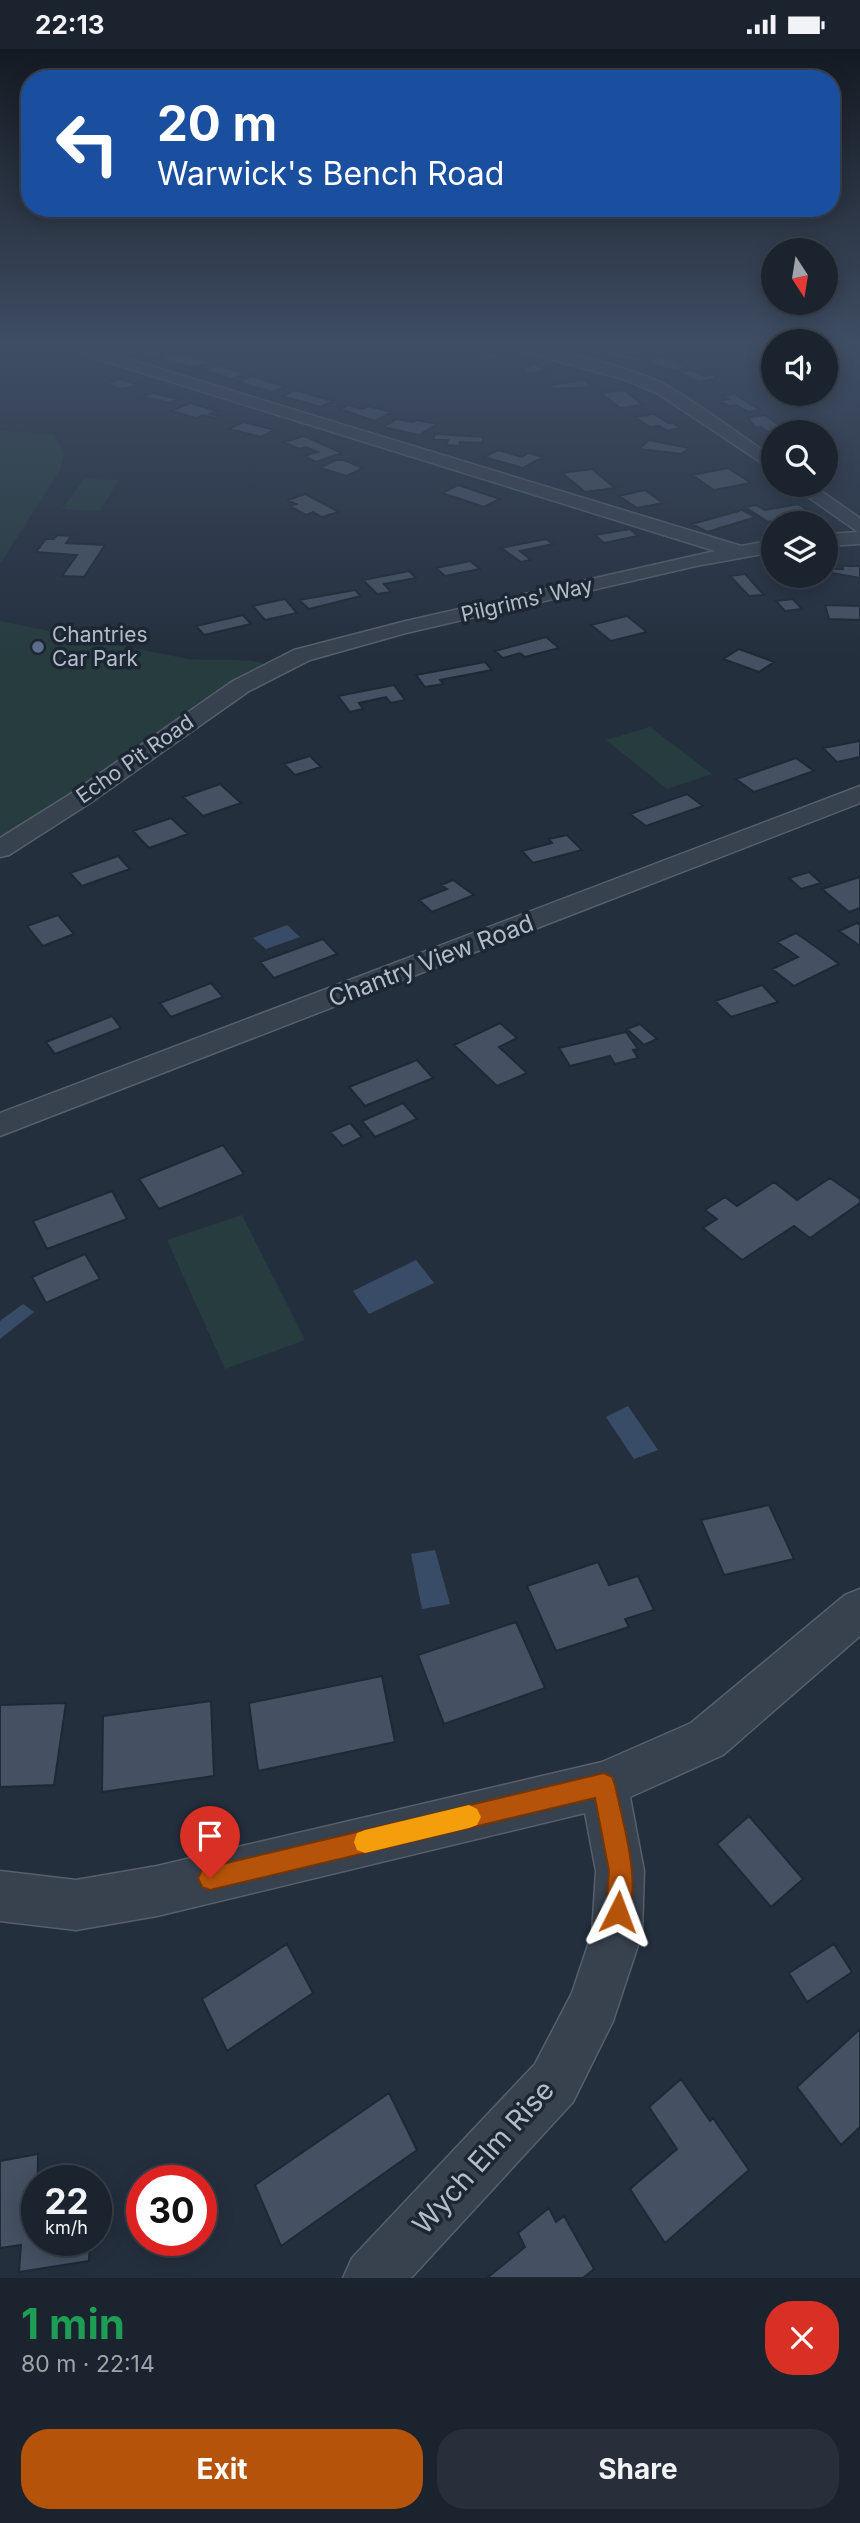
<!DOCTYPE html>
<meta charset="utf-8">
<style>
:root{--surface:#1b232e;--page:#282f3a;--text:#f1f3f6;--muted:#a0a4aa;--line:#39404a;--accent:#b45309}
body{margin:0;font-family:Inter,sans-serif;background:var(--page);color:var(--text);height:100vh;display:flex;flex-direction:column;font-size:26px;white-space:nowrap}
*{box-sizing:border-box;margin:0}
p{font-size:23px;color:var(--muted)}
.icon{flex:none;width:38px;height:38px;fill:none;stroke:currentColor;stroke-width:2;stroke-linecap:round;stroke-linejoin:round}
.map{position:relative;height:2229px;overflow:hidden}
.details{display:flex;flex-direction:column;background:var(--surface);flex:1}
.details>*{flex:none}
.hud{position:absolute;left:21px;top:21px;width:819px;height:147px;border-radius:28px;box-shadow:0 4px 18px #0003,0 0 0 2px var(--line);background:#1a4fa0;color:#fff;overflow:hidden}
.needle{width:46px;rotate:168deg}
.buttons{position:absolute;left:761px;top:189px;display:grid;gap:14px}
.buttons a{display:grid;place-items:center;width:77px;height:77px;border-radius:50%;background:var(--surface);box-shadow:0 4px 18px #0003,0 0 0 2px var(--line);font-size:35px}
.speed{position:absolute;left:21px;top:2116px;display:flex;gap:14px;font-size:35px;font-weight:700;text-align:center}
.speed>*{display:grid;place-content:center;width:91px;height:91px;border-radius:50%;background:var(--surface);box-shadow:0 4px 18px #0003,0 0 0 2px var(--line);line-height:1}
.speed small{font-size:18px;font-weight:400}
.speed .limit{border:10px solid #d22;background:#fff;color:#111}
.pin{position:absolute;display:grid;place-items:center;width:60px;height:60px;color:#fff;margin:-72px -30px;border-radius:50% 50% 50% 0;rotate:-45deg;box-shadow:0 0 7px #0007}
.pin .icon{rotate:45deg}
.me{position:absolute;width:77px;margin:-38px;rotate:3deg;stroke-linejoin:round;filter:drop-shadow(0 0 5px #0008)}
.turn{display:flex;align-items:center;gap:24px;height:147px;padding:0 21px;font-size:32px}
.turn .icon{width:91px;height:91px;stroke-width:2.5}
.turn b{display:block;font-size:49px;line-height:60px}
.round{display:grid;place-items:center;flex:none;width:74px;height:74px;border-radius:28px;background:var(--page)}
.head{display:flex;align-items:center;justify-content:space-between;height:119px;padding:0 21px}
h1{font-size:42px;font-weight:700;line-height:52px;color:#1e9e55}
.cta{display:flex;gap:14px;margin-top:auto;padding:14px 21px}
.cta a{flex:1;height:80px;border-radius:28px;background:var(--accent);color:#fff;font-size:28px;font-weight:700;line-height:80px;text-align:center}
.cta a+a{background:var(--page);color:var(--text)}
.status{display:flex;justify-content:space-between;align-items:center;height:49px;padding:0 35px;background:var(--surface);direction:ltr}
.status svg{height:19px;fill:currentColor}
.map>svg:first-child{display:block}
.green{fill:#263c3f}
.water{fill:#394c67}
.building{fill:#455162;stroke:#1f2835;stroke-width:2}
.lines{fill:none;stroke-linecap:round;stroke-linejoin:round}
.minor-casing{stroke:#565f6c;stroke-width:3}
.minor{fill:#38414e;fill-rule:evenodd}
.route{fill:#b45309;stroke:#753606;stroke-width:2}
.slow{fill:#f59e0b}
.service-dot{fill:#5c6f8a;stroke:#1d2633;stroke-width:2.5}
.labels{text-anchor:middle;stroke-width:7;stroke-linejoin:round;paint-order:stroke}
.far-street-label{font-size:21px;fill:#b4bcc9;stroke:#1d2633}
.far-poi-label{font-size:21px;fill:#b4bcc9;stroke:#1d2633;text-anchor:start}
.street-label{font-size:24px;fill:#b4bcc9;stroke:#1d2633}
.near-street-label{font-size:28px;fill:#b4bcc9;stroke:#1d2633}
</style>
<div class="status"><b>22:13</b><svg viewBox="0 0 49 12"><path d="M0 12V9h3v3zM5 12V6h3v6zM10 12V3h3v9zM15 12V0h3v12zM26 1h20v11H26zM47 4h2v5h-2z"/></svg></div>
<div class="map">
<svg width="860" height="2229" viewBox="0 0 860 2229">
<rect width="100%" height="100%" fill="#242f3e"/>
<path class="green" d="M0,382L54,385L64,405L60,421L0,515Z
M84,430L119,431L100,462L62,460Z
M0,572L188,610C207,612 255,608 266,616L225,638L70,747L0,789Z
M650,678L712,725L667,740L606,691Z
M242,1166L305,1291L225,1320L167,1191Z"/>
<path class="water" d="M287,876L300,888L266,900L253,889Z
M416,1211L434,1234L369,1265L353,1242Z
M23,1255L34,1263L0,1290V1272Z
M628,1357L658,1401L634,1410L606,1368Z
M435,1501L450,1555L422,1560L411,1505Z"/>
<path class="building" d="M134,294H154L171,299L152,306L124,298Z
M578,294H586L603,299L594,303L571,297Z
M485,301L503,307L487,313L474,309L482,306L477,304Z
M611,301L630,306L640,310L634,313L602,304Z
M170,304L180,307L185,305L209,313L193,319L158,309Z
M662,307L683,314L680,315L688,317L675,322L647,313Z
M534,315L547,320L531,325L521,321Z
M219,316L245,325L231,330L205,321Z
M692,321L704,327L712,325L718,329L698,333L679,323Z
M252,327L286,338L272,343L238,333Z
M118,330L141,336L120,340L108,334Z
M586,331L590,338L552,340L550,336Z
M295,341L333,352L321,358L282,347Z
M624,341L643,356L620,359L601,344Z
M152,344L179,350L170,354L143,348Z
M734,345L760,361L748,363L736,356L729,357L719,352L728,350L723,347Z
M190,354L217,362L210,365L219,367L214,369L203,366L196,369L171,362Z
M348,356L362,360L368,357L392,363L375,372L340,360Z
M654,365L668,374H673L681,379L667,382L660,377L650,378L635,368Z
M765,366L785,380L768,383L761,378L756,379L748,369Z
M397,370L413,373L417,371L437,375L419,386L383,378Z
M243,373L275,381L261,388L229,380Z
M435,385L484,388L481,394L460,393L459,397L446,396L448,391H433Z
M304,387L342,404L316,413L304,407L318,403L306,398L299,400L283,393Z
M649,391L689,399L682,405L639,400Z
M498,401L522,408L529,404L543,408L523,419L484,408Z
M335,411H344L363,419L347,427L320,419Z
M728,419L751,434L714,441L692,426Z
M592,420L615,439L585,443L562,424Z
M458,436L500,450L484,458L442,444Z
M645,441L663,454L637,459L619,447Z
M305,445L339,463L322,468L313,463L306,466L290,457L296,455L288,451Z
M798,455L812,464L768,473L745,458L756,456L765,461Z
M742,461L756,468L707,483L692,475Z
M630,480L638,487L604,494L595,486Z
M57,486L71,487L66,494L105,496L84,528L62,527L77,506L36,503L46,490H54Z
M546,490L553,495L520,502L531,511L521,513L501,499Z
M470,512L480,520L445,527L436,519Z
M842,517H860V529L832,524L831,520H843Z
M409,522L416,529L384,535L391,543L377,545L363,531Z
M745,525L764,546L749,547L730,527Z
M355,541L361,547L309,560L299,551Z
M285,550L297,564L265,571L253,557Z
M793,550L802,560L785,562L776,552Z
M825,556L860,557V571L829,570Z
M243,566L251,575L204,586L196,577Z
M627,567L647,583L611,592L591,576Z
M546,588L559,599L525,608L520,604L503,609L495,602Z
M739,600L774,613L759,623L723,610Z
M485,613L492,621L440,631L443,635L425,638L416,626Z
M394,636L405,651L391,654L386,648L359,654L363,660L350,663L338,647Z
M860,692V708L837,713L823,699Z
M310,707L321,718L295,726L284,715Z
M796,709L814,722L754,743L736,730Z
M220,735L241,754L203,767L183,748Z
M687,745L703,757L646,777L630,765Z
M171,769L188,785L149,799L133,782Z
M567,786L582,801L533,814L522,802L552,794L549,790Z
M118,807L130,820L82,837L70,824Z
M809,823L821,834L801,840L789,829Z
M860,828V859L849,863L822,840Z
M453,831L474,846L432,863L419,851L447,840L441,836Z
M58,866L74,885L43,897L27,877Z
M857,874L860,876V897L839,882Z
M796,884L823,903L839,915L794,937L772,920L798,908L777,893Z
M323,890L337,905L274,929L260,913Z
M211,934L223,948L171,968L160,954Z
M762,936L778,953L731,968L715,952Z
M112,967L121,979L55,1005L46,993Z
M500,974L517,989L499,998L527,1024L497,1037L454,996Z
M640,975L657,990L644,996L627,980Z
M626,983L638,1000L633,1001L638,1009L615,1015L610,1007L570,1017L559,999Z
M417,1011L433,1029L365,1057L349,1038Z
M403,1054L417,1070L375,1088L362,1072Z
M350,1074L362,1088L343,1097L330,1083Z
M223,1096L244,1125L159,1160L139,1130Z
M830,1129L860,1150V1154L810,1189L794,1177L742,1211L703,1179L717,1170L705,1161L725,1148L737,1157L774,1133L797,1151Z
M112,1142L127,1170L47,1200L33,1172Z
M85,1205L100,1230L46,1254L32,1228Z
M769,1456L794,1510L724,1526L701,1471Z
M598,1513L609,1536L638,1527L654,1561L625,1570L629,1578L556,1602L527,1537Z
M516,1573L545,1639L444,1675L418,1606Z
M382,1627L395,1693L258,1722L249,1654Z
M211,1652L214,1727L102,1743L103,1667Z
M66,1654L54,1736L0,1738V1656Z
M749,1767L803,1830L771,1858L717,1795Z
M287,1895L313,1944L227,2002L202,1950Z
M834,1895L852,1923L807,1953L789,1924Z
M860,1980V2078L841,2096L797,2038Z
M681,2030L710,2072L713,2069L749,2121L665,2194L630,2140L677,2100L649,2058Z
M389,2044L417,2101L281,2197L255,2136Z
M38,2105L37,2191H90L89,2212L19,2223L21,2196L0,2199V2112Z
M549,2159L556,2173L564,2167L594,2220L583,2229H487L525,2198L518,2184Z"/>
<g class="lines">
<g class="minor-casing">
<path id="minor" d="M67,294H86L95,300L741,497L774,491V503L696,517L406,584L310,611L249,642L90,754L9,806L0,808V789L72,744L233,632L294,601L406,572L715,502L85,306Z
M500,294C539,294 637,319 671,339C706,360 739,385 774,409V422L657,344L623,330L502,297Z
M791,436H812L860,469V495L826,497V485L858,483Z
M860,737V754L0,1087V1064Z
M860,1540V1587L723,1706L630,1748L644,1822L642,1884L613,1972L573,2053L411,2229H343L352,2209L535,2015L572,1944L592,1884L596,1822L585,1764L157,1867L76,1881L0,1872V1822L76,1831L157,1817L602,1713L691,1674L845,1546Z"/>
</g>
<use href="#minor" class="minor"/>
</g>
<linearGradient id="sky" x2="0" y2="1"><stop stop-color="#141a22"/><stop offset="0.49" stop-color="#3f4d63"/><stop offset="1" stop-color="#3f4d63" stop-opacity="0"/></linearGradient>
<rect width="860" height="606" fill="url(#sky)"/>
<path class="route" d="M604,1724L612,1728L615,1736C623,1775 642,1834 627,1871L618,1875L610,1871L606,1863L609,1822L595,1749L210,1841L202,1838L198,1829L202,1821L210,1818Z"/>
<path class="slow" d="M469,1756L477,1760L481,1768L477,1776L469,1779L365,1804L357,1801L354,1793L357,1784L365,1781Z"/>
<circle class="service-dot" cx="38" cy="598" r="7"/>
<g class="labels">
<g class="far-street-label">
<text transform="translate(527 551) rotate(-13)" y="7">Pilgrims' Way</text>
<text transform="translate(135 710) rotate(-35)" y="7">Echo Pit Road</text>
</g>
<g class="far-poi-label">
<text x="52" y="593">Chantries<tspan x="52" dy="24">Car Park</tspan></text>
</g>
<g class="street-label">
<text transform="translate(431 912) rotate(-21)" y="8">Chantry View Road</text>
</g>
<g class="near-street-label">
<text transform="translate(483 2108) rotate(-48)" y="10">Wych Elm Rise</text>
</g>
</g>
</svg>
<div class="buttons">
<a><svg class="needle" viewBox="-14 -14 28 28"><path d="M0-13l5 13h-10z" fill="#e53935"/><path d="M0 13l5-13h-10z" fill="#a0a4aa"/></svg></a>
<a><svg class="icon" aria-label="sound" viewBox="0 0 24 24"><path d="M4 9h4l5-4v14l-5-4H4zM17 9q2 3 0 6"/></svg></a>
<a><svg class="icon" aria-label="search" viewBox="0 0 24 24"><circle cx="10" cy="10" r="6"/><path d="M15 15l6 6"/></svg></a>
<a><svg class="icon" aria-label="layers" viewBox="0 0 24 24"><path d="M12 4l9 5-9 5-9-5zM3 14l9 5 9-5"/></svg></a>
</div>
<div class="speed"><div>22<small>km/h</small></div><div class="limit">30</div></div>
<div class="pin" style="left:210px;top:1829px;background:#d93025"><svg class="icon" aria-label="arrive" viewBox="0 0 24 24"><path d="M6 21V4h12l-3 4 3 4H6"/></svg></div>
<svg class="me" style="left:618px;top:1863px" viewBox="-20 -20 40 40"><path d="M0-17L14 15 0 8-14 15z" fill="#b45309" stroke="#fff" stroke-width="4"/></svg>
<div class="hud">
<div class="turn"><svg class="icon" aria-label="left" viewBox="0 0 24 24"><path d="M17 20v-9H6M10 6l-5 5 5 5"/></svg><div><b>20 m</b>Warwick's Bench Road</div></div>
</div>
</div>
<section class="details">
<div class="head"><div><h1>1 min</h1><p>80 m · 22:14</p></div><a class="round" style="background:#d93025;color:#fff"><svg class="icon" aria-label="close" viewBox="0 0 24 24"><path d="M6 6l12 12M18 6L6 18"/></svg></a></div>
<div class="cta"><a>Exit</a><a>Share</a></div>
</section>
